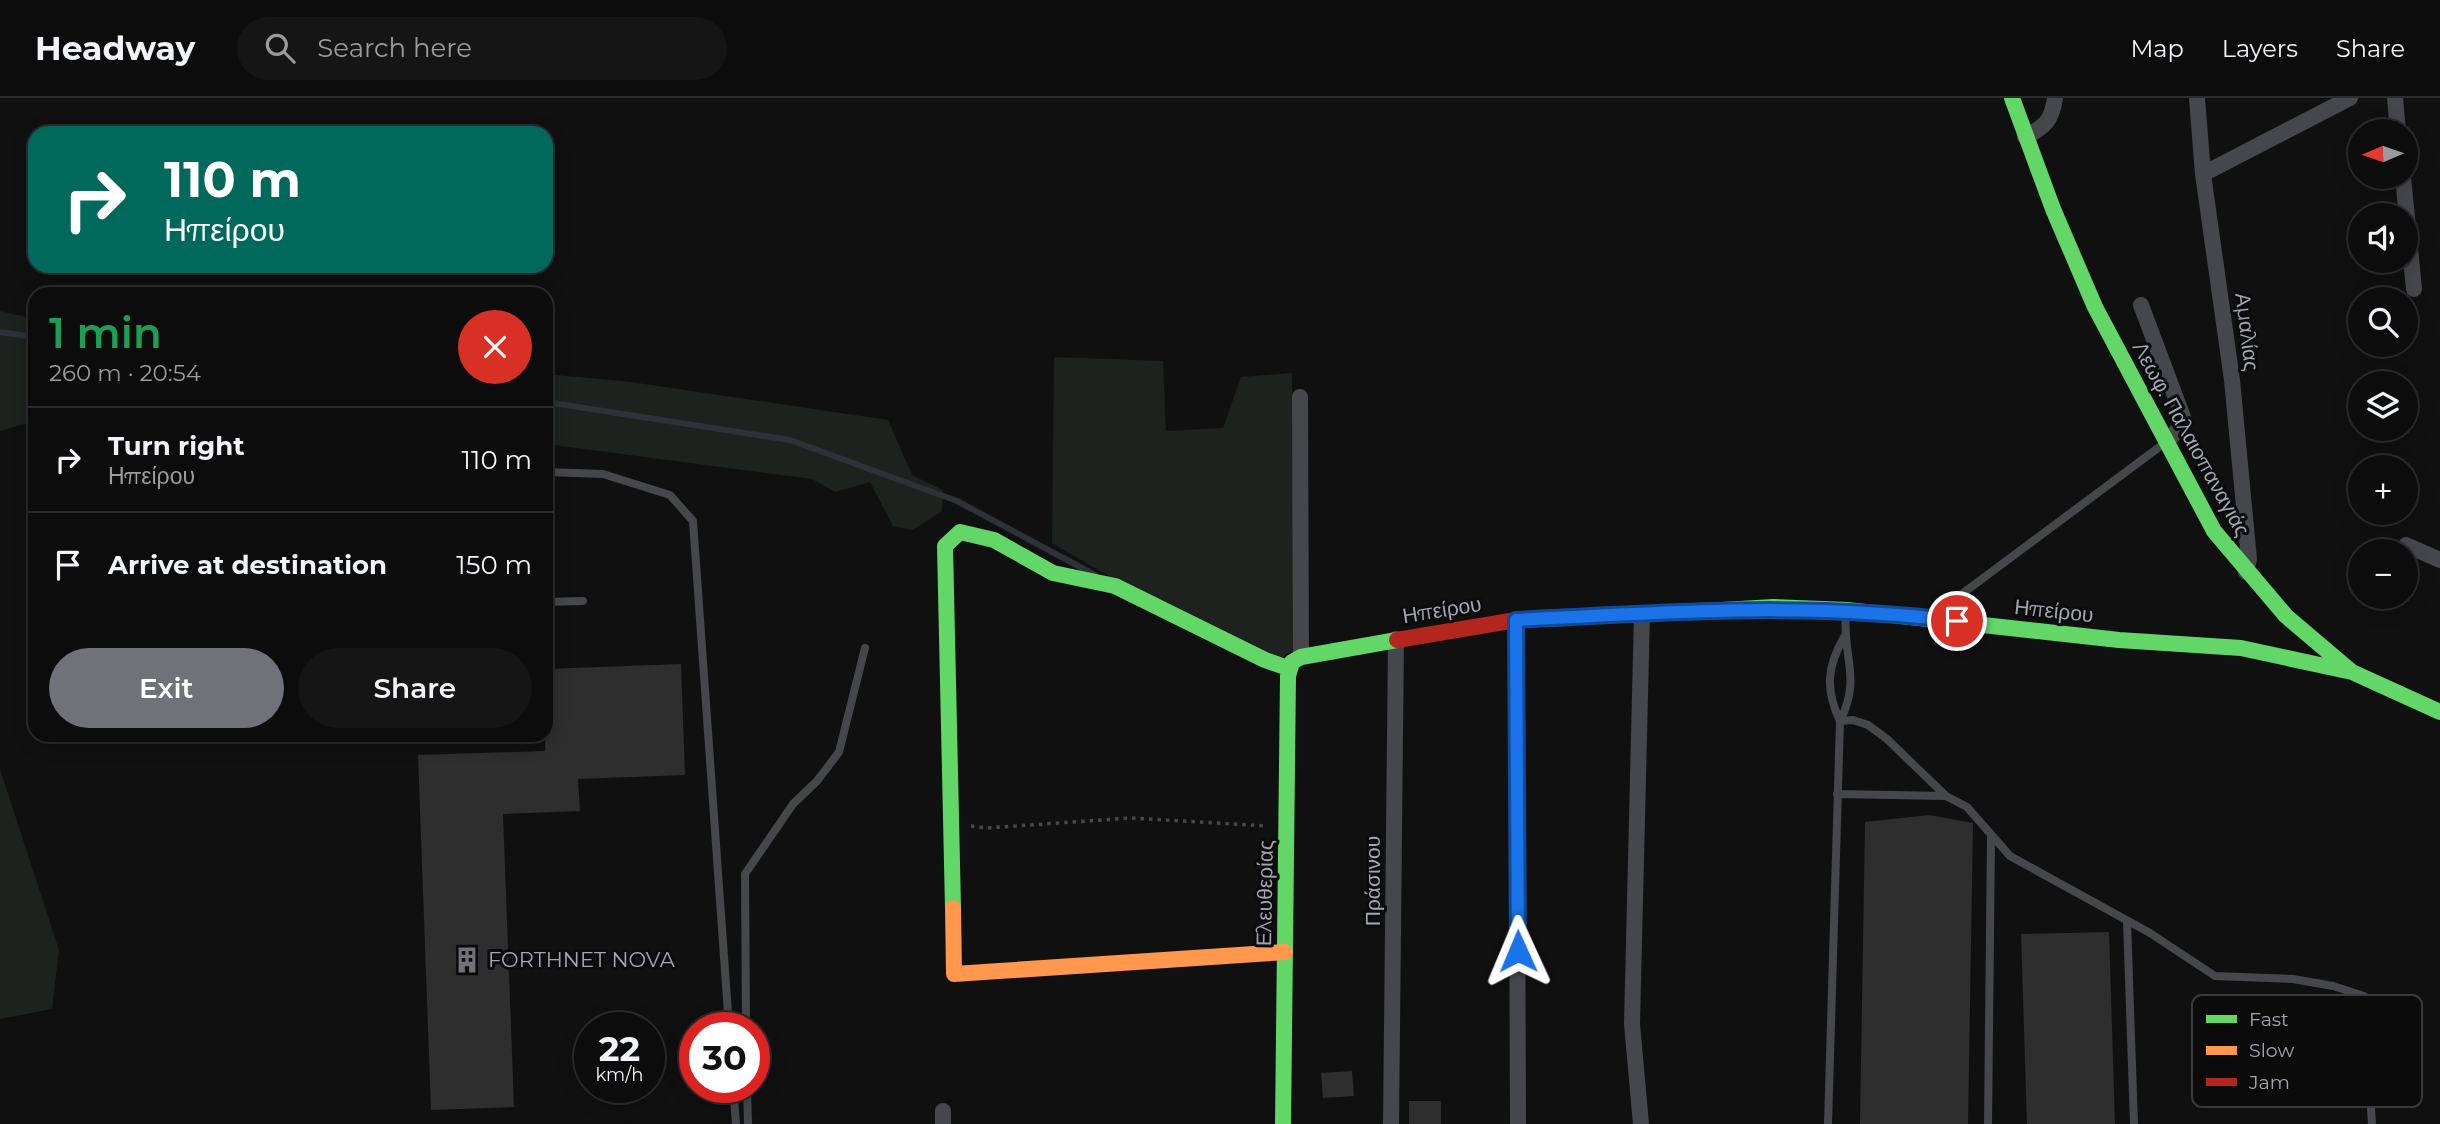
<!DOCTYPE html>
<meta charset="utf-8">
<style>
:root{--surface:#0c0c0d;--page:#151516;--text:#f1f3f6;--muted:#9a9b9d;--line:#2c2c2e;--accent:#707179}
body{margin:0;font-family:Montserrat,sans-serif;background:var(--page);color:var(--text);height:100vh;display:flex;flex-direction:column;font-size:26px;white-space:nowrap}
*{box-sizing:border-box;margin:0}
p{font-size:23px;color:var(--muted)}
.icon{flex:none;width:38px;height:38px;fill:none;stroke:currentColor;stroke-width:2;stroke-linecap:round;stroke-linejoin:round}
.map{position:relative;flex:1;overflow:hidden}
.details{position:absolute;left:28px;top:189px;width:525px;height:455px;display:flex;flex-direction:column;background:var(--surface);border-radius:21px;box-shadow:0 4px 18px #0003,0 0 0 2px var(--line)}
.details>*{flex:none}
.hud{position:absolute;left:28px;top:28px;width:525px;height:147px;border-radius:21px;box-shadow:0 4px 18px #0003,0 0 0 2px var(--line);background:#00695c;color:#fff;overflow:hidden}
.needle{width:46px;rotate:268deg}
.tools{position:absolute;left:2348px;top:21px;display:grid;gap:14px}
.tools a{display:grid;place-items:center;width:70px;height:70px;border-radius:50%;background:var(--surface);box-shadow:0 4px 18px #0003,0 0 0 2px var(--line);font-size:35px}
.speed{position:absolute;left:574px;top:914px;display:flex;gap:14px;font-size:35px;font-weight:700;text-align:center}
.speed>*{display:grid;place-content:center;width:91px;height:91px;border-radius:50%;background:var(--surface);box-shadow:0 4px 18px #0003,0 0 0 2px var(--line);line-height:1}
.speed small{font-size:18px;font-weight:400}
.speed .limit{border:10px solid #d22;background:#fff;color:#111}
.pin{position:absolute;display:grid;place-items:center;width:60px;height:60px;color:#fff;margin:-30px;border:4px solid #fff;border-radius:50%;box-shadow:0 2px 7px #0007}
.me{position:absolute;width:77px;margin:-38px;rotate:359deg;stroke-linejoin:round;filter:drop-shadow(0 0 5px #0008)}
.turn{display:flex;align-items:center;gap:24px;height:147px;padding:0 21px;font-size:32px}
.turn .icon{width:91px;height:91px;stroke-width:2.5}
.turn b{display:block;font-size:49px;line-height:60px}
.round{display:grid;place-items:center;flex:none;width:74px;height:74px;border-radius:37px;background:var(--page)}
.head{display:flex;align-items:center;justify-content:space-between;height:119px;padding:0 21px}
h1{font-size:42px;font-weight:600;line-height:52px;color:#1e9e55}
.button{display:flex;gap:14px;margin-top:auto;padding:14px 21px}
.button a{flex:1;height:80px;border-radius:42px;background:var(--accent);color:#fff;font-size:28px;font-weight:600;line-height:80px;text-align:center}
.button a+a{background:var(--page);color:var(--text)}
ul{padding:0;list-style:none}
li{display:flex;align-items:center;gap:21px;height:105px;padding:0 21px;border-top:2px solid var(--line)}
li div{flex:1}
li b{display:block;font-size:26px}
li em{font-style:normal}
header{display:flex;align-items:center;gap:42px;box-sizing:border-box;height:98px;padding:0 35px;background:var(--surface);border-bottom:2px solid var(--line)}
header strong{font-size:33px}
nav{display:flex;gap:38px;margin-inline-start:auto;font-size:24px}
.search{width:490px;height:63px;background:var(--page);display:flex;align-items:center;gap:18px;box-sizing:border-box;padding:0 24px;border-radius:38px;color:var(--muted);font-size:26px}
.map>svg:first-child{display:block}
.green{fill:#1d221e}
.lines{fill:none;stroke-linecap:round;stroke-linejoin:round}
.stream{stroke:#2c3238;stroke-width:6}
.building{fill:#2e2e2f}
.path{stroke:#48484b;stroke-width:3.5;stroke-dasharray:3.5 5;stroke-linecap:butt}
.lane{stroke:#46474a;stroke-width:8}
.street{stroke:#46474a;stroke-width:16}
.fast{stroke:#63d668;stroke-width:16}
.slow{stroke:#ff974d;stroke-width:16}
.jam{stroke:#b3261e;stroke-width:16}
.route-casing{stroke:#114b97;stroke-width:18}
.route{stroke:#1a73e8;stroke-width:12}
.labels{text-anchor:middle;stroke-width:6;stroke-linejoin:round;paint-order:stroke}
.street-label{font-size:21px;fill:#a3a5b1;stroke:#0b0b0c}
.poi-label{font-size:21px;fill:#a3a5b1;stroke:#0b0b0c;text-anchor:start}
.key{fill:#0b0b0c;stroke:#39393e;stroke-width:2}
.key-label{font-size:19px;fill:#a3a5b1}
</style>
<header>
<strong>Headway</strong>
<div class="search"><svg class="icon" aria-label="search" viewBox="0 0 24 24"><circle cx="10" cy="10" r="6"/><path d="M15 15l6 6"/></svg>Search here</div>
<nav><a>Map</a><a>Layers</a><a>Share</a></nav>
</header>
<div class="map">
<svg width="2440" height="1026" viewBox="0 0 2440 1026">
<rect width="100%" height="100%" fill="#101011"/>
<path class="green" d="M0,213L35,221V323L0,333Z
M1054,259L1163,263L1166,333L1223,330L1241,279L1292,275L1295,552L1274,563L1115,482L1052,445Z
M546,276L631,284L888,322L912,377L943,392L942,413L913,432L893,428L870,384L835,394L812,381L546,346Z
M0,671L59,852L52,911L0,921Z"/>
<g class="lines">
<path class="stream" d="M0,234L35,239
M546,304L790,342L957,403L1095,477"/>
</g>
<path class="building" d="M681,566L685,677L578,681L580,713L503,716L514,1009L431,1012L418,657L545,653L546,571Z
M1929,717L1973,725L1968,1026H1860L1865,724Z
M2109,834L2115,1026H2027L2021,836Z
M1352,973L1354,998L1323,1000L1321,975Z
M1409,1003H1441V1026H1409Z"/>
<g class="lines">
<path class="path" d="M971,728L987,730L1130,720L1267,728"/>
<path class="lane" d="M546,374L603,376L670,397L693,423L729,929
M546,504L583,503
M1935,516L2166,344
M1840,623L1853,622L1868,627L1887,641L1946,698L1967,709L2010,758L2150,835L2215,878L2293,881L2333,888L2364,898L2372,1026
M1840,623C1825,591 1827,569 1844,539
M1837,696L1946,698
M2127,823L2134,1026
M746,929L745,776L793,706L817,683L839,654L865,550
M733,989L736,1026
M747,989L748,1026
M1828,1026L1840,623C1862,579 1842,559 1846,515
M1988,1026L1991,739"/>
<path class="street" d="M2197,0L2203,76L2232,282L2249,461L2246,474
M2395,0L2398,33
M2025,39C2045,29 2052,22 2055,0
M2203,76L2350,0
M2403,79L2414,191
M2141,207L2183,319L2182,328L2166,344
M1300,299L1301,559
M2406,447L2440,462
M1516,522L1518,1026
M943,1013V1026
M1391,1026L1396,541
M1641,1026L1632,926L1642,515"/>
<path class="fast" d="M2012,0L2053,111L2095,209L2214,433L2286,518L2352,574L2440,614
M1722,512L1774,509L1847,512L2119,542L2241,550L2352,574
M953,810L945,448L960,434L994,442L1053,475L1115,488L1265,562L1288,570
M1283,1026L1288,578L1292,564L1301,559L1397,542"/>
<path class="slow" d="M953,810L954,876L1285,854"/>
<path class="jam" d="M1397,542L1516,522L1722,512"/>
</g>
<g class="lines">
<g class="route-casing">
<path id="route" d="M1518,853L1516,522C1664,514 1810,504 1957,523"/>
</g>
<use href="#route" class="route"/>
</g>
<defs>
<g id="building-bare" transform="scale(2.1)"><path d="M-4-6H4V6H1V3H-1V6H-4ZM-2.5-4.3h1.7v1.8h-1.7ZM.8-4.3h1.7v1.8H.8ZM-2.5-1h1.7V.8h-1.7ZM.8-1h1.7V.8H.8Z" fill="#707179" stroke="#0b0b0c" stroke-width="2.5" paint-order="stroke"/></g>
</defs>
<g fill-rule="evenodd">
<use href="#building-bare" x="467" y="862"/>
</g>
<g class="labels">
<g class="street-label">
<text transform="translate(2247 234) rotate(83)" y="7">Αμαλίας</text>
<text transform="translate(2191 341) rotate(61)" y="7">Λεωφ. Παλαιοπαναγιάς</text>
<text transform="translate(1442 512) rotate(-9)" y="7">Ηπείρου</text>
<text transform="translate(2054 513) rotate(6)" y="7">Ηπείρου</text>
<text transform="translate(1373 783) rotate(-90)" y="7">Πράσινου</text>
<text transform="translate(1265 795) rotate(-89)" y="7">Ελευθερίας</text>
</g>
<g class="poi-label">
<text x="488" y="869">FORTHNET NOVA</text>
</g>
</g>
<rect x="2192" y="897" width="230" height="112" rx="10" class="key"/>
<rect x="2206" y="917" width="31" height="8" fill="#63d668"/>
<rect x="2206" y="948" width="31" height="9" fill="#ff974d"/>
<rect x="2206" y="980" width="31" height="8" fill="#b3261e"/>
<g class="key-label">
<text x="2249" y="928">Fast</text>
<text x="2249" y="959">Slow</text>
<text x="2249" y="991">Jam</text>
</g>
</svg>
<div class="tools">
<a><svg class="needle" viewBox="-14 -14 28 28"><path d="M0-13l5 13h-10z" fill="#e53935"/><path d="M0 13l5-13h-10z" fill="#9a9b9d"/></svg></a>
<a><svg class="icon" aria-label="sound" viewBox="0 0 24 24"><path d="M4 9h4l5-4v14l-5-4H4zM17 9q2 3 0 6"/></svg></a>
<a><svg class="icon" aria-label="search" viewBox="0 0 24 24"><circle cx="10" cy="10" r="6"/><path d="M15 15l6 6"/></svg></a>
<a><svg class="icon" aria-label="layers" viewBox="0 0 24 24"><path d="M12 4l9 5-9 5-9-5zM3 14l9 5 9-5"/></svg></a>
<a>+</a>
<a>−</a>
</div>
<div class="speed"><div>22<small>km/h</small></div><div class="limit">30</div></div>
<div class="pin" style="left:1957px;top:523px;background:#d93025"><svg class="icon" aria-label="arrive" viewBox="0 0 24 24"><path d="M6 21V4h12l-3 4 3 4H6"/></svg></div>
<svg class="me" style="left:1518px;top:853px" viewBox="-20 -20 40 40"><path d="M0-17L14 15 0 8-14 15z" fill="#1a73e8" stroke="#fff" stroke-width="4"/></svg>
<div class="hud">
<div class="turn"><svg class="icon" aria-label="right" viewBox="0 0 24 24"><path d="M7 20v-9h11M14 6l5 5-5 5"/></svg><div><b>110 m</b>Ηπείρου</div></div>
</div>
<section class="details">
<div class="head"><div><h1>1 min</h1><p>260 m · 20:54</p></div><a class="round" style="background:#d93025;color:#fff"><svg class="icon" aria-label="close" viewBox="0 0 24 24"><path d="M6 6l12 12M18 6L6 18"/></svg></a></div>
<ul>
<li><svg class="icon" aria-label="right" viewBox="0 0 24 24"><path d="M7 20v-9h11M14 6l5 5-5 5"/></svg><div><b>Turn right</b><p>Ηπείρου</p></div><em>110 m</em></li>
<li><svg class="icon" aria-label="arrive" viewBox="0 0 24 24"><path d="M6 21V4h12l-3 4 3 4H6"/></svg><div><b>Arrive at destination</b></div><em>150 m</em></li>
</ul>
<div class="button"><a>Exit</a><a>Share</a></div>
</section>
</div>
